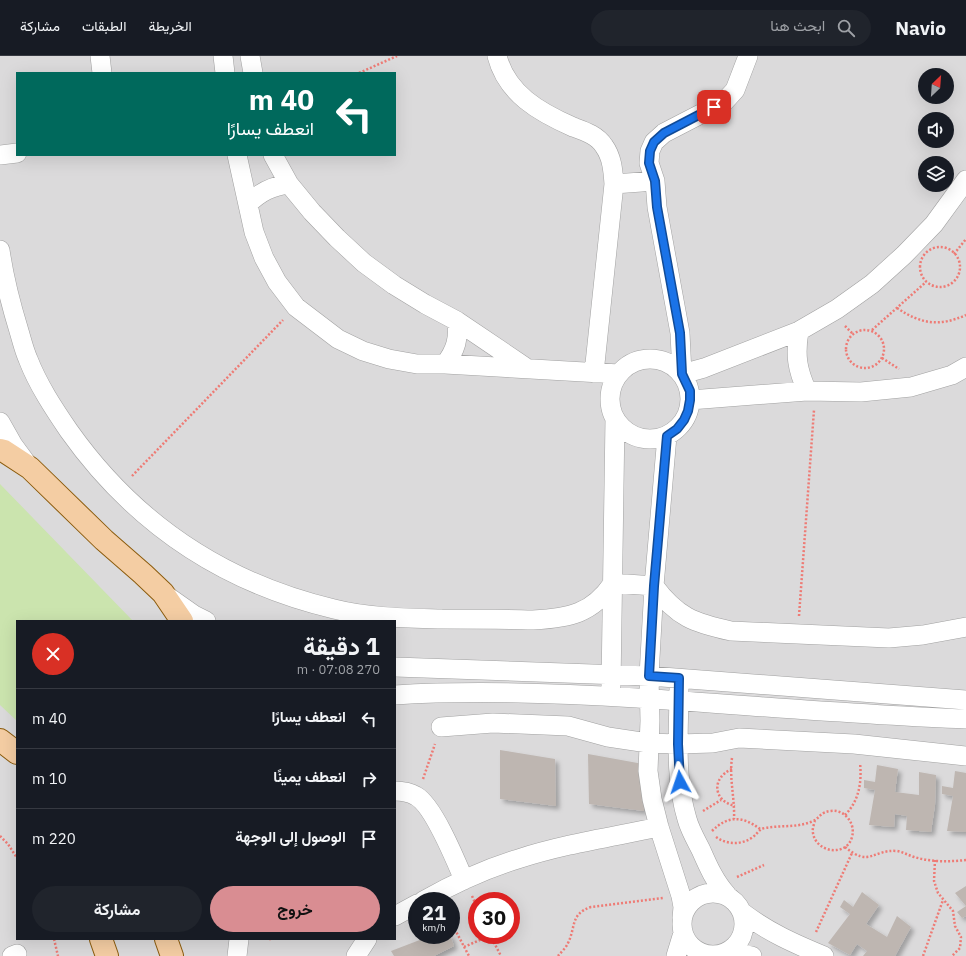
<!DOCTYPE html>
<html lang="ar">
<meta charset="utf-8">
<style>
:root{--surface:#171b24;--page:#20242c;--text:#f1f3f6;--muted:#9ea1a6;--line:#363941;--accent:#d98d92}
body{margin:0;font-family:"IBM Plex Sans",Vazirmatn,sans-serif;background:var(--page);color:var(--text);direction:rtl;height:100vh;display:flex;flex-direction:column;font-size:15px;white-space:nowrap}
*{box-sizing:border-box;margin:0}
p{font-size:13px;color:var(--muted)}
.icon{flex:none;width:22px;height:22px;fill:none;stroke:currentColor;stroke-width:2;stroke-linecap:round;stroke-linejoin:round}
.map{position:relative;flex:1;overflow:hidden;direction:ltr}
.details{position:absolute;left:16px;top:564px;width:380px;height:320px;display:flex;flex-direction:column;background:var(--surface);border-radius:0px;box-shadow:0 4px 16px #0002;direction:rtl}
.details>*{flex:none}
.guide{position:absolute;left:16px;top:16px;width:380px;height:84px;border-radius:0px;box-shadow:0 4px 16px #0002;direction:rtl;background:#00695c;color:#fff;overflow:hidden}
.needle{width:26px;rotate:25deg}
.buttons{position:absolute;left:918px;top:12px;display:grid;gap:8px}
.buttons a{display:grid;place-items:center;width:36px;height:36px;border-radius:50%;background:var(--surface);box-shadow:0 4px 16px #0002;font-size:20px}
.speed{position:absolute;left:408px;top:836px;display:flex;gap:8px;font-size:20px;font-weight:700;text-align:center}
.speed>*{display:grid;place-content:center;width:52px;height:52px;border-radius:50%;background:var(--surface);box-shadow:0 4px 16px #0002;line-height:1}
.speed small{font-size:10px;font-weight:400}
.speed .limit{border:6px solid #d22;background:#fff;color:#111}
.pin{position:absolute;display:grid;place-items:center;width:34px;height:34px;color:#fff;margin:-17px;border-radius:8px;box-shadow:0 2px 6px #0006}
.me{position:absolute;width:44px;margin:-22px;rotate:355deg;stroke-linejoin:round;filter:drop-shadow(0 0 3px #0008)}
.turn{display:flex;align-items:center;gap:14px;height:84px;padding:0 16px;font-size:18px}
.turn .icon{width:52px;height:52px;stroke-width:2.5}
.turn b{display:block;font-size:28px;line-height:34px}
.round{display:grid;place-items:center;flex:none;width:42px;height:42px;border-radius:21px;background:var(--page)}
.overview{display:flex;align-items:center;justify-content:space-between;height:68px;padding:0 16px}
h1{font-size:24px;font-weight:700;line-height:30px}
.primary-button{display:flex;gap:8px;margin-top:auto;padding:8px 16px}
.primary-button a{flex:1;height:46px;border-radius:24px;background:var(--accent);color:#111;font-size:16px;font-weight:700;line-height:46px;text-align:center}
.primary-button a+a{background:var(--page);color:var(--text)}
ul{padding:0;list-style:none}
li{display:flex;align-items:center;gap:12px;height:60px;padding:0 16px;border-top:1px solid var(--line)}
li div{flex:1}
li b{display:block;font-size:15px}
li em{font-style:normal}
header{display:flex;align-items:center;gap:24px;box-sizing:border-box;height:56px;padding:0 20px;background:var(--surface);border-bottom:1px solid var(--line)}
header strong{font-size:19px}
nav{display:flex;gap:22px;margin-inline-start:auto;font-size:14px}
.search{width:280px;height:36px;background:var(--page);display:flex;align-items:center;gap:10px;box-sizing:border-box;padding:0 14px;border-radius:22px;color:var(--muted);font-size:15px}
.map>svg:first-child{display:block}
.residential{fill:#dbdadb;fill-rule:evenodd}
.grass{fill:#cbe4ae}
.building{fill:#beb6b1;filter:url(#shadow)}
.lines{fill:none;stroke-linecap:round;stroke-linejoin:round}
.minor-casing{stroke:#a1a1a1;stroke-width:20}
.major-casing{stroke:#8b5b0c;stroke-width:24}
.path{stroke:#ee7b75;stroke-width:2.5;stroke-dasharray:2 2;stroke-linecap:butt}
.minor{stroke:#fff;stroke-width:19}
.major{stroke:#f4cda3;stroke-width:22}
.route-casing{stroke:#114b97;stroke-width:10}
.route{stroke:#1a73e8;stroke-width:7}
</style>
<header>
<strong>Navio</strong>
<div class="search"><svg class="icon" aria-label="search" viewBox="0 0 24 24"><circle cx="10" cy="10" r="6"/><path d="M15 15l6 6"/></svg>ابحث هنا</div>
<nav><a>الخريطة</a><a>الطبقات</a><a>مشاركة</a></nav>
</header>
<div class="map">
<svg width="966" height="900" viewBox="0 0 966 900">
<defs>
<filter id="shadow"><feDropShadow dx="3.5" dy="3.5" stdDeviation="2" flood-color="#0004"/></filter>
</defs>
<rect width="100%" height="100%" fill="#eeeae4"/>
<path class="residential" d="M0,0H966V900H0ZM17,17H395V99H17ZM925,19H947V41H925ZM925,63H947V85H925ZM925,107H947V129H925ZM17,565H395V883H17ZM417,845H451V879H417ZM477,845H511V879H477Z"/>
<path class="grass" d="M0,428L133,565H17V665L0,649Z"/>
<path class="building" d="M500,694L555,703L556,750L500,743Z
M588,698L643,708L644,755L589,748Z
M877,709L898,713L895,736L919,739V716L936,719L935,749L931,776L906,774L907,760L895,758L894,771L869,769L875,734L864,732V724L875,726Z
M955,715L966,717V776L947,775L953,740L942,738V730L953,732Z
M966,830V860L962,862L957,856L966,850L955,837Z
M862,836L879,849L866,868L887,881L897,860L911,871L895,900H863L867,895L857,888L850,899L828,887L850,858L840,851L844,844L853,851Z
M424,879H450L454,890L434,900H394L391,895L425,882Z"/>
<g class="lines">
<g class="minor-casing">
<path id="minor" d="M100,0L102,17
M223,0L225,17
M250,0L253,17
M497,0C507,38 539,56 573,71C584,75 597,79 604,90C612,101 613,114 614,128L594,317
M748,0L735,34L724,46L664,77L654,86L650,95L649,107L655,125L657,151L680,277L682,318L704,312L799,275L837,253L872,228L904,199L934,168L966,124
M0,99L17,97
M237,99L254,176L264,202L277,226L296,251L338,283L363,295L389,303L417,308H445L619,318
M273,99L289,128L312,156L337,182L364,207L394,229L425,248L457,265L528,313
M614,128L655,125
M248,148C260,136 272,130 289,128
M0,194C4,222 11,249 19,275C22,285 24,294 28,303C38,329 54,353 69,375C135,468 224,527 334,553C370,562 406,562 442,563C473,563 503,563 533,564C569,562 592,558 613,527L654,530C677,561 694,567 731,575L889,582L923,579L966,571
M799,275C795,299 797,313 807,335
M610 343a40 40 0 1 1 80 0a40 40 0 1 1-80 0Z
M445,308C456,294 459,282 457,265
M690,344L807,335L861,336L911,331L952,319L966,311
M0,366L13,389L27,408
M667,380L654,530L649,620L650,665L648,715L652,743L659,771L681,840L683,851L682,862
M167,540L194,559L206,565
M395,611L649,620L966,644
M611,630L615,363
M679,632C679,676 674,720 687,763C690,774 696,784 701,794C708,810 715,826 727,839
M395,639C476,634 556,637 637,642C747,649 856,659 966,663
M441,671L493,667L568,670L608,681L648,687L678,688L713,687L739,682L854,688L966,700
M395,735C403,735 409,736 416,740C433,749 456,805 464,824
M682 868a31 31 0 1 1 62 0a31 31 0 1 1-62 0Z
M423,845C453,828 485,813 518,803C564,788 612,781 659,771
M743,857C770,877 793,887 824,900
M395,860L417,848
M727,897H737L752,900
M12,900L17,898
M237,900L239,883
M356,900L367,883
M676,900L683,877"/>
</g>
<g class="major-casing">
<path id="major" d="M0,394L4,395L30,412L104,484L143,518L163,537L182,565
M0,684L17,697
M101,883L107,900
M166,883L172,900"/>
</g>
<path class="path" d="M359,17L397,0
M920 211a20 20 0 1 1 40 0a20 20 0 1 1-40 0Z
M954,198L966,183
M897,252C921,268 939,271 966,259
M845,270L853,278
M846 293a19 19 0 1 1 38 0a19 19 0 1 1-38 0Z
M872,274L926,226
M882,302L899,313
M132,420L283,264
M799,560L814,354
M732,702C729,722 735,743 734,763
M732,713C711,722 713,745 735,750
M423,723L435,688
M703,755L721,744
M845,759C859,745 862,726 860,707
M712,775C728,759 743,760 760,773
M0,780L8,788L17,802
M716,781C727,789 742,789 753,781C758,777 759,773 765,772C781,769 798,772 813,765C820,762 820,756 831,755C844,753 856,767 852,781C847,801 816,797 813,777C812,773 814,768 815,765
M845,791C870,812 873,793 897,795C903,796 908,799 914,801C931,806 949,806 966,804
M935,804L934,825L938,837L953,855L955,870L961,881L960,892L952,900
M737,821L764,809
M472,840L477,851
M451,866L469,900
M816,876L852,797
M490,879L501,900
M54,883L58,900
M269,883H271
M464,891L491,879
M558,900C561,896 566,892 568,887C576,871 570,858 591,851L663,842
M923,900L943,844"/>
<use href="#minor" class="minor"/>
<use href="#major" class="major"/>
</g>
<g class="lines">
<g class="route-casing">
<path id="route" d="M680,726L678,688L679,622L649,620L654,530L667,380L677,373L684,364L688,355L690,344V335L682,318L680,277L657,151L655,125L649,107L650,95L654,86L664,77L714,51"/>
</g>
<use href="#route" class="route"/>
</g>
</svg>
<div class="buttons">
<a><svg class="needle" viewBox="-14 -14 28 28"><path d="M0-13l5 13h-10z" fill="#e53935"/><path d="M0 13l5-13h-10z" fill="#9ea1a6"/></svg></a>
<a><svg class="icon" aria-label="sound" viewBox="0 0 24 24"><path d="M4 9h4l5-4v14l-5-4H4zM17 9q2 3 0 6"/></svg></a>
<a><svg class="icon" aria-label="layers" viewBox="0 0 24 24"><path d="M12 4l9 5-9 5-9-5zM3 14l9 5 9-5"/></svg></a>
</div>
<div class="speed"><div>21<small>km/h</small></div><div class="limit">30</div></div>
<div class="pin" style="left:714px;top:51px;background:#d93025"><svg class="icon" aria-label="arrive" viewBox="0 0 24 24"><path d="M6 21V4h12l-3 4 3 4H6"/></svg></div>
<svg class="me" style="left:680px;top:726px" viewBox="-20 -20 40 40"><path d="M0-17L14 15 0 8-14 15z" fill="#1a73e8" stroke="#fff" stroke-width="4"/></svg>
<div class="guide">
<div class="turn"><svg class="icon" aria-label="left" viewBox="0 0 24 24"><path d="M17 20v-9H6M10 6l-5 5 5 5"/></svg><div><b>40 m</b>انعطف يسارًا</div></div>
</div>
<section class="details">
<div class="overview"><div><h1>1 دقيقة</h1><p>270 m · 07:08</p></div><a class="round" style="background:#d93025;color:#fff"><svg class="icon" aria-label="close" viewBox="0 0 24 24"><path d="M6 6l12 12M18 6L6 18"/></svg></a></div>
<ul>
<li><svg class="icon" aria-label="left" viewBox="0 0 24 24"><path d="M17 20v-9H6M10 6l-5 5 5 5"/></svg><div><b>انعطف يسارًا</b></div><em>40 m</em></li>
<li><svg class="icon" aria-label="right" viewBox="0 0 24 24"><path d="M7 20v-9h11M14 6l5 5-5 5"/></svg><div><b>انعطف يمينًا</b></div><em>10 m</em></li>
<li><svg class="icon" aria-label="arrive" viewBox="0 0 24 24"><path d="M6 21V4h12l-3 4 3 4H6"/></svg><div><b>الوصول إلى الوجهة</b></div><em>220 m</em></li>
</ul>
<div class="primary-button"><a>خروج</a><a>مشاركة</a></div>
</section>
</div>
